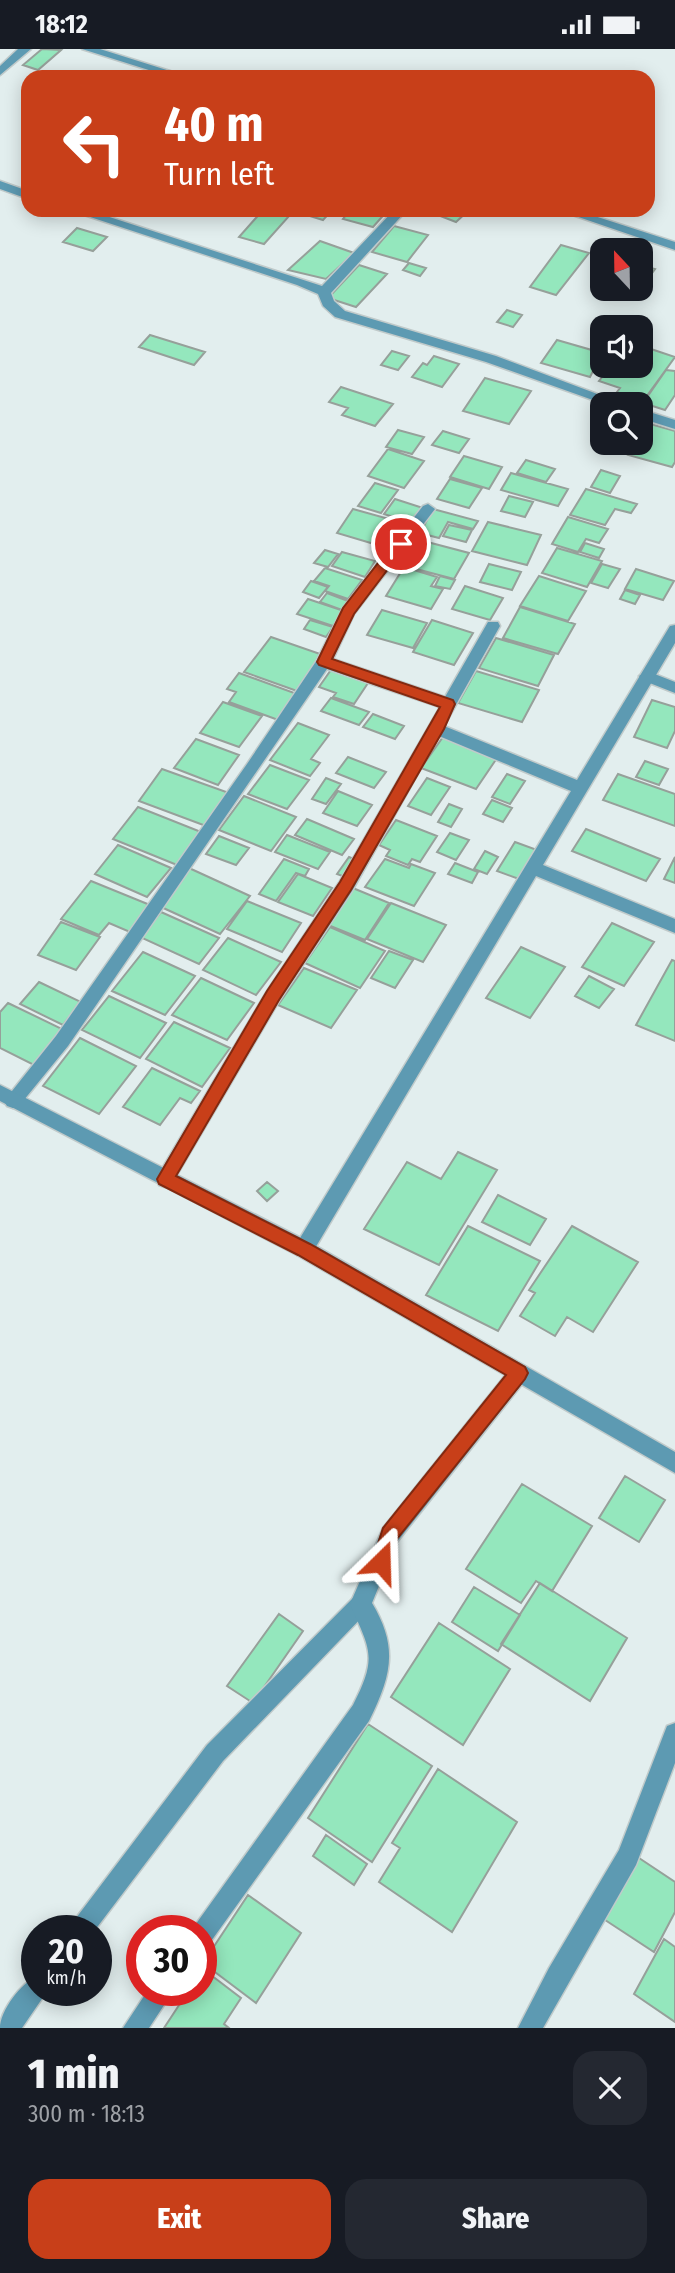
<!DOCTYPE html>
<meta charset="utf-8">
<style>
:root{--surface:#171b24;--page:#242831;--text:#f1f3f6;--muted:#9ea1a6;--accent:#c83f19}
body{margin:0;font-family:"Fira Sans Condensed",sans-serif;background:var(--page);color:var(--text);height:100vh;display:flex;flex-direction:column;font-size:26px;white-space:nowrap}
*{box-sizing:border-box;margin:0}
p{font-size:23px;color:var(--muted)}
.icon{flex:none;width:38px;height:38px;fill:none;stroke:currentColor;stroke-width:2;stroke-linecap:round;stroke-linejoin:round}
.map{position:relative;height:1979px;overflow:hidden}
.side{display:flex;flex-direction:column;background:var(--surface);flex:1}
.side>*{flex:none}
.guide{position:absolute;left:21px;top:21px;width:634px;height:147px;border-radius:21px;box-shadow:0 4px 18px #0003;background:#c83f19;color:#fff;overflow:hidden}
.needle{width:46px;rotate:338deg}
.tools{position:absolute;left:590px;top:189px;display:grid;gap:14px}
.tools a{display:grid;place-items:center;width:63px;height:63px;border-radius:14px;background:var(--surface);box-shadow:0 4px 18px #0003;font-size:35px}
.speed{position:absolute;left:21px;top:1866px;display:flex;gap:14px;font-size:35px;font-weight:700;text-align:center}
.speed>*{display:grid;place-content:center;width:91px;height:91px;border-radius:50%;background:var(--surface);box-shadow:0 4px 18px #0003;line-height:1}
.speed small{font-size:18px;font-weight:400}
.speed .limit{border:10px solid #d22;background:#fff;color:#111}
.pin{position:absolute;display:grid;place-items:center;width:60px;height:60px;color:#fff;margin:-30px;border:4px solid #fff;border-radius:50%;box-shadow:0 2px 7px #0007}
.me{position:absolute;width:77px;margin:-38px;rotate:22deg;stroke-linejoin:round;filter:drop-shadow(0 0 5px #0008)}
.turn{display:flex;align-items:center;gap:24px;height:147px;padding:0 28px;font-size:32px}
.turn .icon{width:91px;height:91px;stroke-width:2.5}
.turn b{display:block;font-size:49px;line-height:60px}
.round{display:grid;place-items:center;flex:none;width:74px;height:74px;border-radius:21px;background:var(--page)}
.summary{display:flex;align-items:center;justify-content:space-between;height:119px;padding:0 28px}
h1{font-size:42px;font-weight:800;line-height:52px}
.action{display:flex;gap:14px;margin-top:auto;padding:14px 28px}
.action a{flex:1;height:80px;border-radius:21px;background:var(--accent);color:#fff;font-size:28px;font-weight:800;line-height:80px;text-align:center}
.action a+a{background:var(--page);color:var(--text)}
.status{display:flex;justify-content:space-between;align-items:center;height:49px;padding:0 35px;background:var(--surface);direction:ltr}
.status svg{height:19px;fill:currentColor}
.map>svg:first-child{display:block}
.building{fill:#94e7bd;stroke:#96a09a;stroke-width:2}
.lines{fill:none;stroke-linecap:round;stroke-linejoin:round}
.service-casing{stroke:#c0caca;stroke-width:3}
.minor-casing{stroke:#c0caca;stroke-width:3}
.tertiary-casing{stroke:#c0caca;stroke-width:3}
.service{fill:#5d9ab2;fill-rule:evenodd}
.minor{fill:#5d9ab2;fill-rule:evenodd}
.tertiary{fill:#5d9ab2;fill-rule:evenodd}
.route{fill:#c83f19;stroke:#822910;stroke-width:2}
</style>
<div class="status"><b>18:12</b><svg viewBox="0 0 49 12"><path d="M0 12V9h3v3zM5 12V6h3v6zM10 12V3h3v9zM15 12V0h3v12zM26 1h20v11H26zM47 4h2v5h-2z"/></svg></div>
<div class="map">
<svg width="675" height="1979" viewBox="0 0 675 1979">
<rect width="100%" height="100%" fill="#e2eeee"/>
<path class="building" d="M42,0L61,1L38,21L23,16Z
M263,161L290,166L264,195L239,188Z
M316,161H332L323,171L310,167Z
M350,161H388L373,178L343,170Z
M425,161H469L456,173Z
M394,177L428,186L407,213L372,203Z
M77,179L107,188L93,202L63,193Z
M320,192L354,204L326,230L288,221Z
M561,196L589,204L556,246L530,238Z
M409,214L426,219L420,227L403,221Z
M359,216L387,225L356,258L328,249Z
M640,216L655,220L644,235L640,233Z
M507,261L522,266L513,278L497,273Z
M150,286L205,303L194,316L139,298Z
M557,291L602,304L590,328L541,314Z
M648,299L675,308L641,355L614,347L620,339L599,332L611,317H640V310Z
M392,302L409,307L398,321L381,316Z
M434,307L459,315L442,338L412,328L423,314L427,316Z
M666,321L675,322V346L665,361L643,354Z
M485,329L531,342L509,375L463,362Z
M341,338L393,355L375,377L342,366L348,359L329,353Z
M647,374L675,382V413L672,418L628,406L635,394H640V385Z
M398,381L424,388L412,405L386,398Z
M443,382L469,390L459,404L432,396Z
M388,400L424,412L404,439L368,427Z
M464,407L502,418L489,440L450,428Z
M526,411L555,420L546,433L517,424Z
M601,421L620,427L610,444L591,438Z
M511,424L568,440L558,457L501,441Z
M450,430L482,439L469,459L437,450Z
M375,434L398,441L381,464L358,457Z
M586,440L637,455L631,464L615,460L605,476L570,466Z
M509,447L533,453L525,468L501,462Z
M395,450L423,459L411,474L384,465Z
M353,460L407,475L391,500L337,484Z
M433,460L478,472L473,480L448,473L439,489L420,484Z
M568,468L608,480L599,494L586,490L578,503L552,495Z
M488,473L541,486L527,516L472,502Z
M449,476L472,481L466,493L443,487Z
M416,490L469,504L454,530L401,516Z
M585,494L604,500L599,509L580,503Z
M557,499L602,512L587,538L542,524Z
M325,501L338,505L328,518L314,514Z
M342,503L375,512L365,528L332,517Z
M489,515L521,523L512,541L480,533Z
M602,515L620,520L608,539L591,534Z
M404,518L437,528L431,537L443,540L431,560L386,547Z
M325,519L362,531L348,550L325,542L329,537L314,532Z
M636,520L674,532L663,551L625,540Z
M440,527L455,531L450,540L435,537Z
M539,527L586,542L568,572L520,557Z
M311,532L328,538L319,549L303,543Z
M465,537L503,549L490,571L452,560Z
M625,541L640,546L635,555L620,550Z
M327,544L348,552L342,561L320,553Z
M308,550L344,562L333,577L297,565Z
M520,558L575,575L558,605L503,589Z
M382,561L427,574L413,599L367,586Z
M310,571L333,578L326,588L304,580Z
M432,571L473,584L454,616L413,603Z
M271,588L323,606L297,642L244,623Z
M496,589L554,606L538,637L479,619Z
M333,618L370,631L354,655L333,648L336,644L319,638Z
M476,622L539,641L522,673L458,654Z
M239,624L297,645L281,672L229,653L236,643L227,640Z
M331,649L369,663L359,676L321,662Z
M652,651L675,658V682L667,699L634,688Z
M223,653L262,667L239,698L200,684Z
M373,665L404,677L395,690L363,678Z
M298,674L329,686L311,710L320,714L310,727L270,711Z
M443,688L497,709L476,740L421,719Z
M196,690L239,706L218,736L174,719Z
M348,708L386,723L374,739L336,724Z
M645,712L668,720L659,736L636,728Z
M270,716L309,731L287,760L248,745Z
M162,720L229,744L206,777L139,752Z
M507,725L525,732L510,755L492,748Z
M618,725L675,745V777L603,751Z
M326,729L341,735L326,755L312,750Z
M427,729L450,738L431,766L408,757Z
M338,742L372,756L357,777L323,764Z
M244,747L296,768L271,802L219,781Z
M492,751L512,759L503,773L483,765Z
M449,755L462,760L451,778L438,773Z
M138,758L201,783L177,816L113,790Z
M307,770L354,790L342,806L295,786Z
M396,771L437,787L420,813L412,810L408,816L386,807L390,801L379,796Z
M586,780L660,810L646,832L572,802Z
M450,784L469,791L456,811L437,803Z
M287,786L330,803L318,820L275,803Z
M219,787L249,799L236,816L206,805Z
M515,793L537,801L519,830L497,822Z
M118,796L171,819L147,848L95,825Z
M485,802L498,808L487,825L474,820Z
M349,808L359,812L348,829L337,825Z
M675,808V834L664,830Z
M284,810L309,820L305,827L296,824L276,852L259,845Z
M385,810L409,819L411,815L435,824L414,857L365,838Z
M455,814L478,823L472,834L448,825Z
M189,819L250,847L220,885L159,857Z
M298,825L332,839L313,867L278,853Z
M91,832L150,856L130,883L109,874L99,886L61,870Z
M348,837L389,854L365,891L323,874Z
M247,852L301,874L282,903L227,880Z
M391,854L446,876L423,913L367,890Z
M161,863L219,889L199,915L140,888Z
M61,873L100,888L76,921L38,906Z
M612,874L654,893L624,937L582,918Z
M330,878L385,902L360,939L305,914Z
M228,889L281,913L256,946L203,921Z
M521,898L565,918L530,969L486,949Z
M389,902L413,911L395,939L371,929Z
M143,903L195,927L165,966L112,942Z
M672,911L675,912V992L636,976Z
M304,919L357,941L331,979L278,956Z
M589,927L614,940L599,959L575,947Z
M201,929L254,954L227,991L172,966Z
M39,933L81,953L63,976L20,955Z
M109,947L166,974L140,1009L82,981Z
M8,954L62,980L34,1016L0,999V963Z
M174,973L230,999L202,1038L146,1010Z
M80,989L136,1017L99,1065L43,1037Z
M152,1019L200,1042L191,1054L180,1049L160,1076L123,1058Z
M458,1103L497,1121L439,1216L364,1180L407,1113L441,1130Z
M267,1133L278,1142L267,1152L257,1142Z
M498,1146L546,1170L530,1196L482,1173Z
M468,1177L540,1212L498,1282L426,1246Z
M572,1177L638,1213L593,1283L567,1268L555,1287L520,1267L535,1244L529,1241Z
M625,1427L665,1451L639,1493L599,1469Z
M522,1435L592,1477L552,1542L536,1532L521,1554L466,1520Z
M540,1534L627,1589L590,1652L501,1595Z
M474,1538L520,1566L498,1602L452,1573Z
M279,1565L303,1582L253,1654L227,1637Z
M439,1574L510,1620L463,1696L391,1648Z
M368,1675L432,1717L372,1813L308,1769Z
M438,1720L517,1773L452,1883L379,1833L400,1799L392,1794Z
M326,1786L367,1815L354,1836L313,1807Z
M633,1805L675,1833V1863L654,1903L599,1867Z
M248,1846L301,1884L256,1954L203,1914Z
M664,1890L675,1898V1973L634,1945Z
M203,1920L241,1949L224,1975L229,1979H164L189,1941H201Z"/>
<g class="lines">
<g class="service-casing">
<path id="service" d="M647,622L675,633V644L642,631L639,627Z
M361,1545L368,1548L372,1555L368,1562L223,1712L95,1881H70L73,1873L207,1696L354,1548Z
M37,1927V1941H48L22,1979H0C0,1962 21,1934 37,1927Z"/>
</g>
<g class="minor-casing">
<path id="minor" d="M18,0H31L0,26V17Z
M82,0H100L189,28H171Z
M0,132L28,142V150L0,140Z
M69,161H88L322,237L394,161H407L331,244L334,252L345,262L496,307L624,355H604L486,313L335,268L323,257L318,245L297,236Z
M558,161H576L675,193V201Z
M640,360L675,371V380L640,369Z
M428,455L435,460L354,565L333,610L445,648L488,573H498L500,577L444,677L577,731L670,577L675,576V594L543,816L675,870V884L536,827L311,1206L304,1208L297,1206L295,1200L297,1194L571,742L439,687L352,842L279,952L171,1136L165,1138L159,1136L156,1130L267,942L340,832L440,658L327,620L68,997L19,1057L13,1059L7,1057L4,1052L56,987L247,715L317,611L343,559L423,457Z
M519,1315L526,1318L529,1324L526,1330L397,1493L372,1554C399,1599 391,1627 369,1672L209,1895L201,1898V1881H192L193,1879L353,1656C378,1608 370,1601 350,1555L383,1479L512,1318Z
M675,1674V1714L636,1816L543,1979H518L549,1919L619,1801L667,1677Z
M148,1941H174L149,1979H123Z"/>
</g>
<g class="tertiary-casing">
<path id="tertiary" d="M0,1036L311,1194L675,1403V1424L297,1206L0,1052Z"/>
</g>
<use href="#service" class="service"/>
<use href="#minor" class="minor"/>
<use href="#tertiary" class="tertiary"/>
</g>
<path class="route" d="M401,490L407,495L354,565L332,610L453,651L455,655L444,680L351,841L279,951L176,1127L310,1195L525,1318L528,1324L525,1330L397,1490L388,1519L381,1522L374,1519L372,1513L383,1479L506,1326L298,1206L159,1135L157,1130L267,942L340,833L440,658L319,616L317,613L343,559L396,491Z"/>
</svg>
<div class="tools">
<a><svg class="needle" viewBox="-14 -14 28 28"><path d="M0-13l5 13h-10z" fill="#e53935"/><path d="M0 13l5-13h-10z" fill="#9ea1a6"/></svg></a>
<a><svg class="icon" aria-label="sound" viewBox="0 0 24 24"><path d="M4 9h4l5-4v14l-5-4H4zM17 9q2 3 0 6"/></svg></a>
<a><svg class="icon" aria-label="search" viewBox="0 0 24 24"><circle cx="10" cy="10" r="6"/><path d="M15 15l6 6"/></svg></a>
</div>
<div class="speed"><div>20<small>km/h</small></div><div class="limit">30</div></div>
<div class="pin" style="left:401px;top:495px;background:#d93025"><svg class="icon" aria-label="arrive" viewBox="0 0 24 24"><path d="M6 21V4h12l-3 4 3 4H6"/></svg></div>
<svg class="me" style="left:381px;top:1513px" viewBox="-20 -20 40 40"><path d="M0-17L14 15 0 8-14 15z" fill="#c83f19" stroke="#fff" stroke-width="4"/></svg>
<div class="guide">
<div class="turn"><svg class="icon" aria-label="left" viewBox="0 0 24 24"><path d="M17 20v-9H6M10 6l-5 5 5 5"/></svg><div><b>40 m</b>Turn left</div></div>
</div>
</div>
<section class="side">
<div class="summary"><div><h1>1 min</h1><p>300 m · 18:13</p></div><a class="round"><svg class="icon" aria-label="close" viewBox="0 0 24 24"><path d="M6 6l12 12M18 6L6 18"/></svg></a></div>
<div class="action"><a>Exit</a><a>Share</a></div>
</section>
